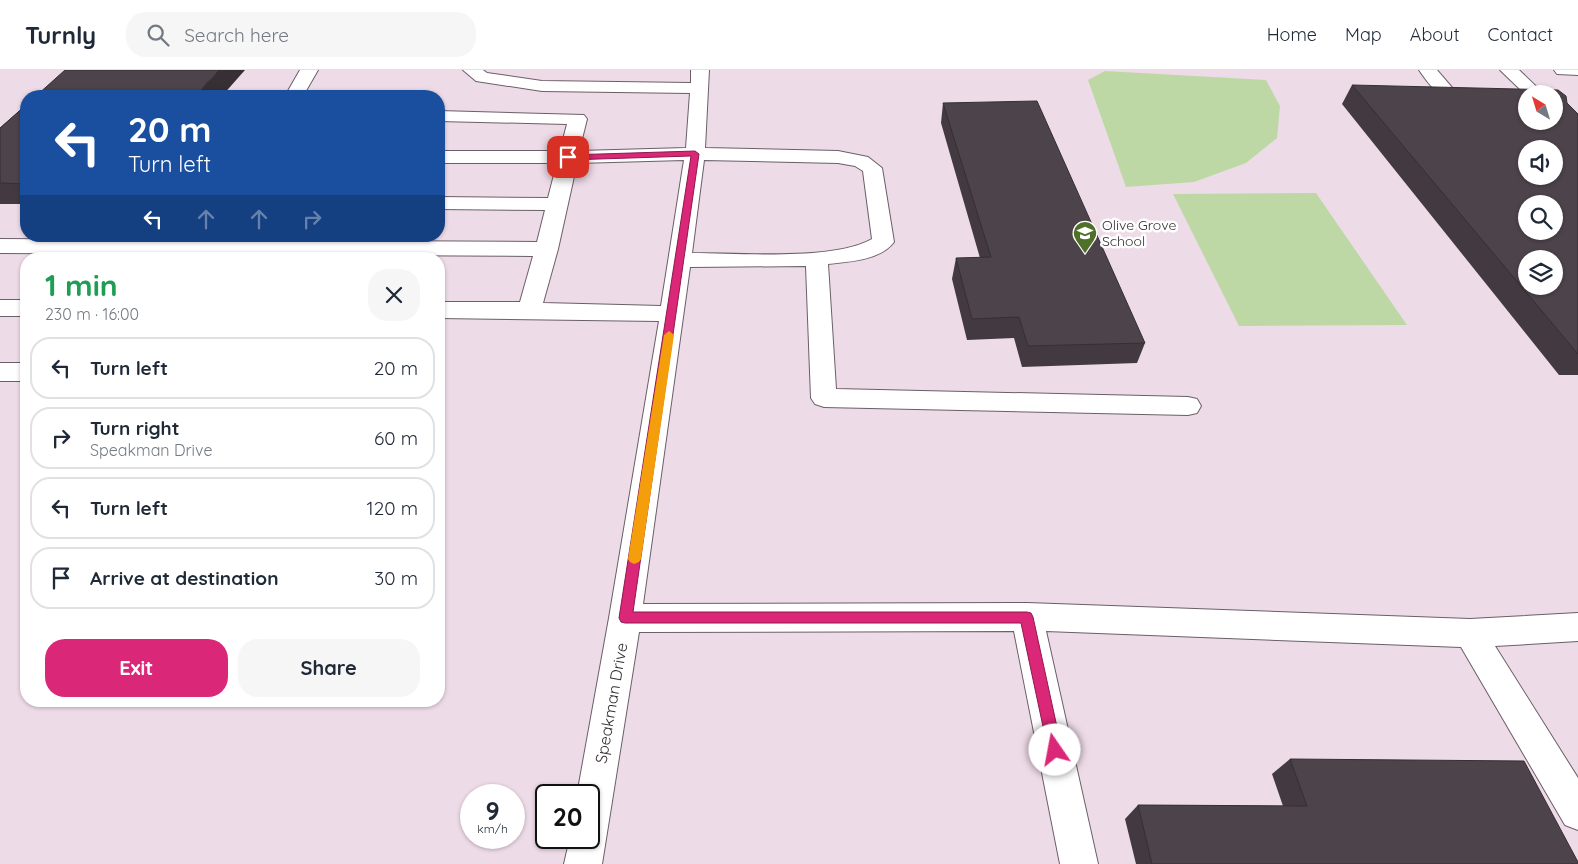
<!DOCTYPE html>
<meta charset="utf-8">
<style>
:root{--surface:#fff;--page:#f6f6f7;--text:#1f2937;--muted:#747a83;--line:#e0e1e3;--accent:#db2777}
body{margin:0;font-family:Quicksand,sans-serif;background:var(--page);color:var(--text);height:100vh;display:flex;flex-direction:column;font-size:19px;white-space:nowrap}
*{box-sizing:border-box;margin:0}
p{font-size:16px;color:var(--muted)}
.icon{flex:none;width:28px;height:28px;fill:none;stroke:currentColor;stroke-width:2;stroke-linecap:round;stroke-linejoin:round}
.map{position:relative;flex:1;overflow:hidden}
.sheet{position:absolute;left:20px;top:182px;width:425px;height:455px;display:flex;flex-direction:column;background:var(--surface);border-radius:20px;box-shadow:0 1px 4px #0004}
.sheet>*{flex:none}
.hud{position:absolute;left:20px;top:20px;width:425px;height:152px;border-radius:20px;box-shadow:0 1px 4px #0004;background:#1a4fa0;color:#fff;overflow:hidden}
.needle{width:32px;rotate:322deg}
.tools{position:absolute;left:1518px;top:15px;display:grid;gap:10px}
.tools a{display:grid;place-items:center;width:45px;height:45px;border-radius:50%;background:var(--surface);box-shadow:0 1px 4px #0004;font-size:25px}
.speed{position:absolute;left:460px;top:714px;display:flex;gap:10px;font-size:25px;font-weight:700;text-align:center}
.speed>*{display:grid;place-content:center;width:65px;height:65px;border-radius:50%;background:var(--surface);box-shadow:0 1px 4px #0004;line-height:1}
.speed small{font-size:12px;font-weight:400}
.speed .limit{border:2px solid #111;border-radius:8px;background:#fff;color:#111}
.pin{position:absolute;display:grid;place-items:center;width:42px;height:42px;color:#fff;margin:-21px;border-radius:10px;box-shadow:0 2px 8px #0006}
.me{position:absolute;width:55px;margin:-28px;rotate:348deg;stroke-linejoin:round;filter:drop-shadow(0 0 4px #0008)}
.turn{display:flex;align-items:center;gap:18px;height:105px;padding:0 25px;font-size:22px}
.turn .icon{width:65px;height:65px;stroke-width:2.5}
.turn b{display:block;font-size:35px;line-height:42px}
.lanes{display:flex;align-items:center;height:48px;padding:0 25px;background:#0003;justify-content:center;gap:25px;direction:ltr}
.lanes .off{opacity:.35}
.round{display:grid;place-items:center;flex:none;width:52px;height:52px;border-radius:20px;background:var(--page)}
.head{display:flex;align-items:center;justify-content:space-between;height:85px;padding:0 25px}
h1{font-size:30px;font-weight:700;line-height:38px;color:#1e9e55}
.cta{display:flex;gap:10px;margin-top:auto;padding:10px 25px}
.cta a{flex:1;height:58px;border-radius:20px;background:var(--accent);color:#fff;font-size:20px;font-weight:700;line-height:58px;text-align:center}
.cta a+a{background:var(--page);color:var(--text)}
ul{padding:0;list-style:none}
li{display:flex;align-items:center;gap:15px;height:62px;margin:0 10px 8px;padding:0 15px;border:2px solid var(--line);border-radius:20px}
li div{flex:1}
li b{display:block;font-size:19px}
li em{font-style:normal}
header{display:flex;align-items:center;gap:30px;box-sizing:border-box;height:70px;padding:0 25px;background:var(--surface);border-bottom:1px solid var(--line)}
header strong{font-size:24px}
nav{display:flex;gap:28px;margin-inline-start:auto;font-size:18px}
.search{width:350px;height:45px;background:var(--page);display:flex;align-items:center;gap:12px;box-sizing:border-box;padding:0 18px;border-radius:20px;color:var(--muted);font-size:19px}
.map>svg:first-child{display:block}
.built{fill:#eedbe8;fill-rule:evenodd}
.green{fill:#bdd8a5}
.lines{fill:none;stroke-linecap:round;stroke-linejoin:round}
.minor-casing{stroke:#6a5f67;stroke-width:2}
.minor{fill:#fff;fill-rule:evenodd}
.wall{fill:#423a40}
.shaded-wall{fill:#362f34}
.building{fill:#4d434a;stroke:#362f34;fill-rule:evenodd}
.route{fill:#db2777;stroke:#8e194d}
.slow{fill:#f59e0b}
.labels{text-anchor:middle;stroke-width:5;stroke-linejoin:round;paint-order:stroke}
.far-poi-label{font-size:14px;fill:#342f32;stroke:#fff;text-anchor:start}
.street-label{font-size:16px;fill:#342f32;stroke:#fff}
</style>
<header>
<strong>Turnly</strong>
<div class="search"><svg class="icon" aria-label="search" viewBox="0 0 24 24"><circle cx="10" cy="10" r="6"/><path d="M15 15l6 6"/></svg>Search here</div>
<nav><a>Home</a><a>Map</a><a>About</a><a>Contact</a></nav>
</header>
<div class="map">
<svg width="1578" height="794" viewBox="0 0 1578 794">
<rect width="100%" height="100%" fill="#f4e8f0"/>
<path class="built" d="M0,0H1578V794H0ZM1526,24H1554V51H1526ZM26,26H439V166H26ZM1526,79H1554V106H1526ZM1526,134H1554V161H1526ZM26,189H439V631H26ZM1526,189H1554V216H1526ZM471,725H514V768H471ZM546,725H589V768H546Z"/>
<path class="green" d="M1105,1L1266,10L1280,36L1277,68L1246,93L1194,112L1126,117L1088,10Z
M1316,123L1407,255L1239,256L1173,124Z"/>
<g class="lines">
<g class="minor-casing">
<path id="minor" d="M300,0H318L303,26H285Z
M463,0H483L487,3L542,11L691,13V0H709L705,78L838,81L868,87L882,98L894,172C881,190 848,192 828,194L836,319L1188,327L1197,329L1201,336L1197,343L1188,345L824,337L815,334L811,328L806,196L690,197L643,534L1027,533L1470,549L1578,543V571L1495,576L1578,708V760L1565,755L1461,577L1046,561L1098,794H1060L1014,561L639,562L602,794H564L570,768H589V725H577L609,548L659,251L439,248V232H520L533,186L0,183V169L537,172L545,140L439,139V127L548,128L557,93H439V81H560L567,54L439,51V41L584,45L587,49L579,81L686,78L690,23L542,21L476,11ZM684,90L661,236L543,233L558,179L577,93ZM704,90L838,93L855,96L863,101L872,169C833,191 738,183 692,183Z
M1419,0H1437L1455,21L1452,25C1437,28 1427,11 1419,0Z
M1500,0H1519L1544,24H1526V25Z
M1554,0H1578V5L1557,4Z
M0,230H26V246H0Z
M0,293H26V311H0Z"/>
</g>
<use href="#minor" class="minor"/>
</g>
<path class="wall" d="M1352,15L1578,44V305H1559L1342,34Z
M943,33L1145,273L1137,293L1022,297L1014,268L967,270L952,209L956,188H980L941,53Z
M26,35V134H0V58Z
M1290,689L1578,794H1136L1125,749L1138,735L1283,736L1272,704Z"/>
<path class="shaded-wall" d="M219,0H245L222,26H195Z"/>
<path class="building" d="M65,0H219L195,26H36Z
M1352,15L1558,20L1566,26L1567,33L1578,44V284ZM1526,24H1554V51H1526ZM1526,79H1554V106H1526ZM1526,134H1554V161H1526ZM1526,189H1554V216H1526Z
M1037,31L1145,273L1028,276L1019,247L972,249L956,188L991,187L943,33Z
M26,35V114L0,113V58Z
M1290,689L1524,691L1578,792V794H1152L1138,735L1307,736Z"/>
<path class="route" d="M695,81L699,84L633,542H1027L1031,543L1033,547L1062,680L1060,685L1055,687L1050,685L1048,680L1021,553H625L621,552L619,548L691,86L568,90L564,87L568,85Z"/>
<path class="slow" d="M669,261L674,265L641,489L639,492L634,494L630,492L628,489L664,265Z"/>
<defs>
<g id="school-pin" transform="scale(1.25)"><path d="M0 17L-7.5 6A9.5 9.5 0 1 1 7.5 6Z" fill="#4e7028" stroke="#fff"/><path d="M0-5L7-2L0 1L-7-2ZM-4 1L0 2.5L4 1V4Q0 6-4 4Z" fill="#fff"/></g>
</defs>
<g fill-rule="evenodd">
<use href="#school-pin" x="1085" y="163"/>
</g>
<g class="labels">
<g class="far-poi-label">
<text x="1102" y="160">Olive Grove<tspan x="1102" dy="16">School</tspan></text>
</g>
<g class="street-label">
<text transform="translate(611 633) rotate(-80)" y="6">Speakman Drive</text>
</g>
</g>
</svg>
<div class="tools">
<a><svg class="needle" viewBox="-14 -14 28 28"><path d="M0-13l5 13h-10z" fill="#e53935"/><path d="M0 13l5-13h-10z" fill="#747a83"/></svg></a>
<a><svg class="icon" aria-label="sound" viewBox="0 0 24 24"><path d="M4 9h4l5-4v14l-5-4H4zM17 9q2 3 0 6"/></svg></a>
<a><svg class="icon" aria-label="search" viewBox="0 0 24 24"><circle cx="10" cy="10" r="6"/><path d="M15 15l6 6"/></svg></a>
<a><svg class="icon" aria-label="layers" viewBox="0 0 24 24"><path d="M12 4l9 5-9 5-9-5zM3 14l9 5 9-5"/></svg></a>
</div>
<div class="speed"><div>9<small>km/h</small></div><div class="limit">20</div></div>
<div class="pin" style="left:568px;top:87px;background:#d93025"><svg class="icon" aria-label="arrive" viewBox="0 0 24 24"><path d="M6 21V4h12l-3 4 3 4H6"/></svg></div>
<svg class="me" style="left:1055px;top:680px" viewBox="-20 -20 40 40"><circle r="19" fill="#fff"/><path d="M0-13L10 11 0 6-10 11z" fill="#db2777"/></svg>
<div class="hud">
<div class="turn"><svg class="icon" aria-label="left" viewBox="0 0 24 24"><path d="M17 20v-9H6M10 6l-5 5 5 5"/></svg><div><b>20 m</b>Turn left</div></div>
<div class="lanes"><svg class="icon" aria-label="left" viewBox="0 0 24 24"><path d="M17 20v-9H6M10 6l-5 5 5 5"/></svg><svg class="icon off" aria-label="ahead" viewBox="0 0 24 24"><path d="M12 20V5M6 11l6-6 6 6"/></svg><svg class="icon off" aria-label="ahead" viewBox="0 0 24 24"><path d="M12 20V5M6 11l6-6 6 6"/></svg><svg class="icon off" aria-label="right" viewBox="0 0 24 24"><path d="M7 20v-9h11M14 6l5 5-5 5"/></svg></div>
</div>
<section class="sheet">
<div class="head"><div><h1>1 min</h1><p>230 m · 16:00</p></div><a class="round"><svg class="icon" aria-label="close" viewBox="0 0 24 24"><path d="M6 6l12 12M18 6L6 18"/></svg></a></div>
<ul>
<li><svg class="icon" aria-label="left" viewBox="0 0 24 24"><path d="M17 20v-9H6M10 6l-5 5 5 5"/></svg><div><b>Turn left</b></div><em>20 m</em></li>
<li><svg class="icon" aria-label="right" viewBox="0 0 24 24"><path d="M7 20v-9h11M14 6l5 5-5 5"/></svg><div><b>Turn right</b><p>Speakman Drive</p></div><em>60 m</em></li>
<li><svg class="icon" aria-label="left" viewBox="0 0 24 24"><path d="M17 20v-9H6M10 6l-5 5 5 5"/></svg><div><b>Turn left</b></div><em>120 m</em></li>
<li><svg class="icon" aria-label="arrive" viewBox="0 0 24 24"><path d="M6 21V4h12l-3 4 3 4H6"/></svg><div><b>Arrive at destination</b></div><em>30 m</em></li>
</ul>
<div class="cta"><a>Exit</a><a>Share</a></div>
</section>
</div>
